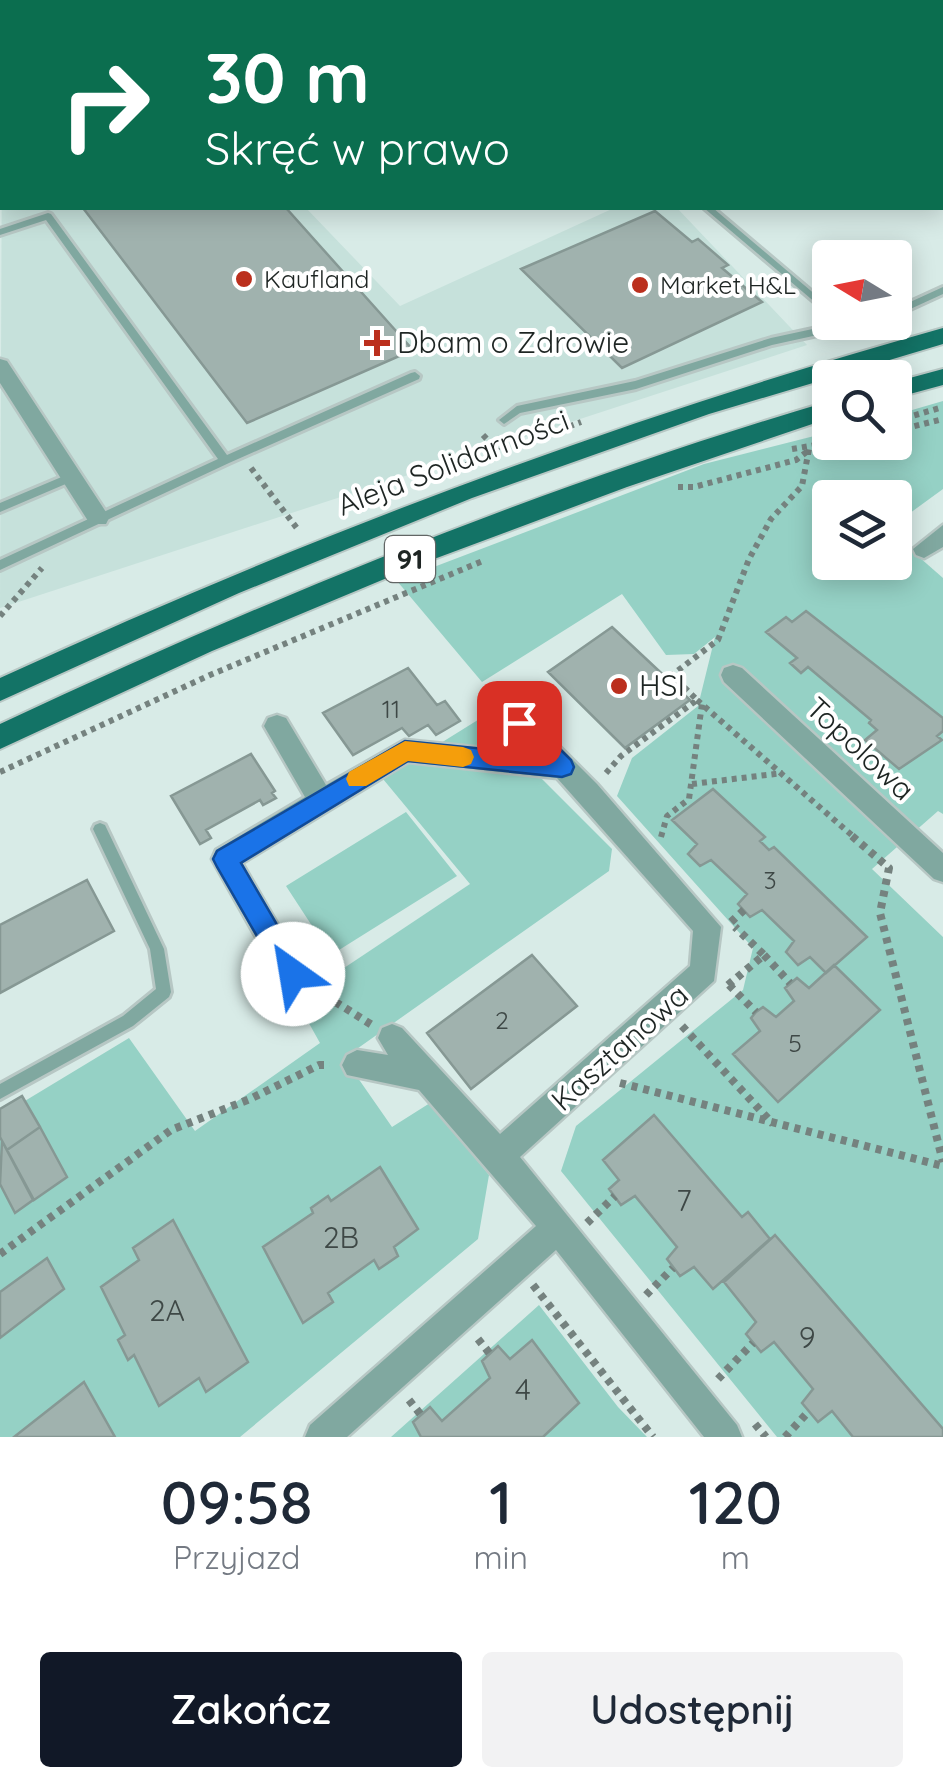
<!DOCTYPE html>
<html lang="pl">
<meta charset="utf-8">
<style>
:root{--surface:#fff;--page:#f2f2f3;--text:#1f2937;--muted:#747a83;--accent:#111827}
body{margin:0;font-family:Quicksand,sans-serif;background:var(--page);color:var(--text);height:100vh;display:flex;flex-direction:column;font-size:38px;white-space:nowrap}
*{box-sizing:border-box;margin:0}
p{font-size:32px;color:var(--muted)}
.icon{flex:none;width:55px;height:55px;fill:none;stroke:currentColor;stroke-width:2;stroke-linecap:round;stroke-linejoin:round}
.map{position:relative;height:1437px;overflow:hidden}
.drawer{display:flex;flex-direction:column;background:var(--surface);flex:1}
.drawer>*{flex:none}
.hud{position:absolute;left:0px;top:0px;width:945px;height:210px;box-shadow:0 5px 25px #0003;background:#0b6e4f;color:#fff;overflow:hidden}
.needle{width:65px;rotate:280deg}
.fabs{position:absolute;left:812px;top:240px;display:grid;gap:20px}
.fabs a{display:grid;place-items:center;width:100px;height:100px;border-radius:10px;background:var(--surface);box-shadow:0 5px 25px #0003;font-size:50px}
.pin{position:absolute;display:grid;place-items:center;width:85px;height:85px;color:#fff;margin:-42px;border-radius:20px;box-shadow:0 5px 15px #0006}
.me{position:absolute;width:110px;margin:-55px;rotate:328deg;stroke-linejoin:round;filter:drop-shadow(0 0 8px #0008)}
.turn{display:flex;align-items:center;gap:35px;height:210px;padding:0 40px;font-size:45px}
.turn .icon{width:130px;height:130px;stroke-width:2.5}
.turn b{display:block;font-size:70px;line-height:85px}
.eta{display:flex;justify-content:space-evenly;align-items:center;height:170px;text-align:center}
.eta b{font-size:60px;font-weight:600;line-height:70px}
.primary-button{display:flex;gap:20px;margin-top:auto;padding:20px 40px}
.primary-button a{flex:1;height:115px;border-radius:10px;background:var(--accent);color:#fff;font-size:40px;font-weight:600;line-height:115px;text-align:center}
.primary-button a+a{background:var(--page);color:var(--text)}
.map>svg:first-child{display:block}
.built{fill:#c6e1db}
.green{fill:#95d1c5}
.building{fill:#a0b2ae;stroke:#869894;stroke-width:2.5}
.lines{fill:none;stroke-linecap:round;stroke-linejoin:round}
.service-casing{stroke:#b7c7c4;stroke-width:6}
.minor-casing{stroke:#b7c7c4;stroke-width:5}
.primary-casing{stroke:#b7c7c4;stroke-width:4}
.path-far1{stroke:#75827f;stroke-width:6;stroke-dasharray:5 5;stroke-linecap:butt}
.path{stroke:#75827f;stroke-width:8;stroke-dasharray:6 6;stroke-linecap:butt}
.service{fill:#80a8a0;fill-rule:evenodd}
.minor{fill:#80a8a0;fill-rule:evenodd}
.primary{fill:#137366;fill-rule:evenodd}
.route{fill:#1a73e8;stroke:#114b97;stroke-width:2.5}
.slow{fill:#f59e0b}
.poi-dot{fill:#bb2f1d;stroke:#fff;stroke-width:4}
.labels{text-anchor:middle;stroke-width:8;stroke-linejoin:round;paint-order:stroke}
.far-poi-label{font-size:25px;fill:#1e2523;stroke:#fff;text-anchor:start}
.number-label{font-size:25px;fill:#3e4846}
.shield{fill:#fff;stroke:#626665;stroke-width:2.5}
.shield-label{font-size:28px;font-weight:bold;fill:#1e2523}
.poi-label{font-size:30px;fill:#1e2523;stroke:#fff;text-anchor:start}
.street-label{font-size:30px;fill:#1e2523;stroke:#fff}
.near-number-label{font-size:30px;fill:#3e4846}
</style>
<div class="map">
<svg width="943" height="1437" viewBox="0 0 943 1437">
<rect width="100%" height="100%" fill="#d8ebe7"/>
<path class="built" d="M2,122V208H306L400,306L614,208H677L807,345L0,608Z"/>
<path class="green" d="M943,401V489L895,524V498H830V562H895V536L943,578V814L938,811L872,869L943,937V1437H777L561,1171L576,1126L743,990L753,948L617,796L632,758L698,706L715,637L694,654L666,655L622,594L482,682L397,581L704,464L830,432V442H895V415Z
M481,718L612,849L609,871L344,1058L392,1127L430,1103L489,1175L478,1239L240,1437H0V1116L129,1038L195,1131L320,1043L296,1000L470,884L383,779Z
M406,812L457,876L331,955L286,886Z
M539,1305L618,1407L647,1437H391Z"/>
<path class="building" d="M0,0H117L120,2H2V41Z
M83,208H286L413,350L247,423Z
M655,211L692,242L698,239L728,265L722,268L762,302L622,368L521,269Z
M806,611L943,718V731L937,736L942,740L899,769L865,740L877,730L869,723L871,720L808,667L801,673L790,663L797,658L766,632L786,617L792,622Z
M612,627L690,700L625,748L548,672Z
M408,668L437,705L445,701L460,721L436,735L428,725L409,736L402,728L353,755L323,713Z
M251,754L275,791L272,793L276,798L263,805L260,800L206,830L211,838L200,844L171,796Z
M713,789L765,837L760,841L769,850L774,847L867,937L826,973L810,957L798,965L786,952L794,941L762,910L750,917L738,904L747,894L711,860L700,866L688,854L697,844L672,820Z
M87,880L114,931L0,993V925Z
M532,955L577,1006L471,1089L427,1033Z
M834,965L880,1010L778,1102L733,1054L760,1031L751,1018L756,1012L763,1007L776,1017L794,1001L785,988L797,978L809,988Z
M22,1096L40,1127L7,1150L0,1137V1109Z
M654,1115L742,1217L748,1212L770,1239L713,1289L694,1267L680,1276L667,1259L677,1247L635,1196L621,1205L609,1189L619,1180L603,1160Z
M40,1127L67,1177L34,1200L7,1150Z
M2,1141L33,1200L15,1213L0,1184Z
M380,1167L418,1229L394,1247L398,1256L379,1269L374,1260L328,1293L333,1302L303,1323L263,1247L313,1213L311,1208L328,1196L331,1201Z
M173,1220L248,1362L206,1392L199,1378L159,1406L134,1355L128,1360L118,1340L125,1335L101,1287L139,1260L133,1248Z
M775,1235L943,1429V1437H853L832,1411L818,1422L802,1403L813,1389L774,1342L761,1352L746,1334L756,1322L724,1282Z
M47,1258L64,1289L0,1338V1292Z
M532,1340L579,1403L543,1437H421L413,1422L430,1407L442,1421L490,1378L482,1361L498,1346L510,1359Z
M84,1382L115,1437H14Z"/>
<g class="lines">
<g class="service-casing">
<path id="service" d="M942,61H943V67H942Z
M704,208H713L830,307V315Z
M48,213L51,214L227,455L411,373L415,372L420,376L419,379L229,463L0,570V560L218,459L46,220L0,235V229Z
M943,287V294L895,316V309Z
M845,322H868L863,325L772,345L636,389L520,413L504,424L499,420L517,406L635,381L771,338Z
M71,473L77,477L75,480L0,512V503Z
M100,823L105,825L164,949L171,992L169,997L133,1026L0,1099V1084L123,1016L156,989L150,949L93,829L95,825Z"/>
</g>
<g class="minor-casing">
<path id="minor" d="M0,359L7,361L106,512L109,518L106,524H90L0,383Z
M943,525V547L924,558L916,555L913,549Z
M733,665L742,668L943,853V882L934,879L724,682L721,675L724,668Z
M519,712L528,715L597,784L721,927L714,981L520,1157L737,1425L742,1437H704L556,1250L347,1437H305L310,1425L536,1226L419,1090L347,1075L342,1065L347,1055L357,1050L388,1055L378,1038L382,1028L392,1024L402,1028L500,1134L690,966L693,931L557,778L408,762L242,863L307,975L303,985L293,988L283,985L212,859L216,850L305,797L264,726L268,718L277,715L286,718L326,785L405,740L532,753L506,723L510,715Z"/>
</g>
<g class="primary-casing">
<path id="primary" d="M943,328V344L709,414L472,498L239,593L0,701V678C306,537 618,419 943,328Z
M943,369V385L895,398V382Z
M830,401V418L627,487L418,565L212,651L0,749V724C268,598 546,485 830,401Z"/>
</g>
<path class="path-far1" d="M895,421L943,407
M895,431L943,419
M483,435L498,451
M792,449L834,442
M466,465L581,422
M251,468L299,531
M678,487H694L796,460L809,450
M0,616L42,568
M697,700L855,838
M0,772L210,675L485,560
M606,773L621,756L697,700L672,675L718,640L749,559L771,519L802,486L809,449
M692,784L783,773
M661,837L667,816L689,799L702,704"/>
<path class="path" d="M852,836L889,868L880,913L943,1162
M731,922L744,910
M764,955L790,983
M728,985L764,955L735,927
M729,985L756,1012
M315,989L372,1025
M682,1026L773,1124
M620,1083L943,1166
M587,1223L615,1196
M0,1254L171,1130L250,1099L319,1065H330
M533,1285L653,1437
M646,1295L673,1268
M478,1339L490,1354
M718,1379L753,1343
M409,1400L421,1415
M755,1424L766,1437
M785,1437L809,1411"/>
<use href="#service" class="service"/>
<use href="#minor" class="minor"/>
<use href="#primary" class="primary"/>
</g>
<path class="route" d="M519,714L527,716L571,760L574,767L571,774L562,777L408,761L241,863L306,974L302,983L293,987L284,983L217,867L213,859L217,851L405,741L535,754L508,723L511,716Z"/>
<path class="slow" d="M405,741L463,747L471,750L474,757L471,764L463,767L408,761L366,786H349L346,779L349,772Z"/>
<g class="poi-dot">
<circle cx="244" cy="279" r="10"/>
<circle cx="640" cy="285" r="10"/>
<path d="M372 328h10v10h10v10h-10v10h-10v-10h-10v-10h10z"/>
<circle cx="619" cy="686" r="10"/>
</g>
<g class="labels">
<g class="far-poi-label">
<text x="264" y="288">Kaufland</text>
<text x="660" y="294">Market H&amp;L</text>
</g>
<g class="number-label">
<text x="391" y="718">11</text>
<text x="770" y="889">3</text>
<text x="502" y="1029">2</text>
<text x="795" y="1052">5</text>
</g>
<rect class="shield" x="385" y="536" width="50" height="46" rx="8"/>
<g class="shield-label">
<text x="410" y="569">91</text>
</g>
<g class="poi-label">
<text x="397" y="353">Dbam o Zdrowie</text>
<text x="639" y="696">HSI</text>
</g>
<g class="street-label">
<text transform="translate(453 463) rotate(-21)" y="10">Aleja Solidarności</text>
<text transform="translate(860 749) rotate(43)" y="10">Topolowa</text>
<text transform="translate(620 1048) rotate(-42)" y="10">Kasztanowa</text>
</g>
<g class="near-number-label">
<text x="684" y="1211">7</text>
<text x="341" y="1248">2B</text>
<text x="167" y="1321">2A</text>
<text x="807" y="1348">9</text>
<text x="523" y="1400">4</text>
</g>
</g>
</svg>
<div class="fabs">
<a><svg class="needle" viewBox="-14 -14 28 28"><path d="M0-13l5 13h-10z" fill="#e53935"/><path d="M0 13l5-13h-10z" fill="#747a83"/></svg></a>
<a><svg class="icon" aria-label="search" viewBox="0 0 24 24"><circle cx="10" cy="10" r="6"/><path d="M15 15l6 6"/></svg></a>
<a><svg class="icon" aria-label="layers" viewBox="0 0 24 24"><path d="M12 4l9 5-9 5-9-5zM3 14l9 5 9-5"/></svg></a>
</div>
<div class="pin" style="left:519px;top:723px;background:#d93025"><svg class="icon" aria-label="arrive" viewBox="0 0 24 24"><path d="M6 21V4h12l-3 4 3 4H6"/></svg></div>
<svg class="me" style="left:293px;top:974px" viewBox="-20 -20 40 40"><circle r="19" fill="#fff"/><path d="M0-13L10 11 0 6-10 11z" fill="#1a73e8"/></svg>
<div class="hud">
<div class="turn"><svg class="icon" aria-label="right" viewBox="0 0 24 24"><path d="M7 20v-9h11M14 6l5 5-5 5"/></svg><div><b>30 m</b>Skręć w prawo</div></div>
</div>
</div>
<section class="drawer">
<div class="eta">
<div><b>09:58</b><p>Przyjazd</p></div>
<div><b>1</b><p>min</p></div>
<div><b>120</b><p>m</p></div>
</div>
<div class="primary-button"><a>Zakończ</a><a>Udostępnij</a></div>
</section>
